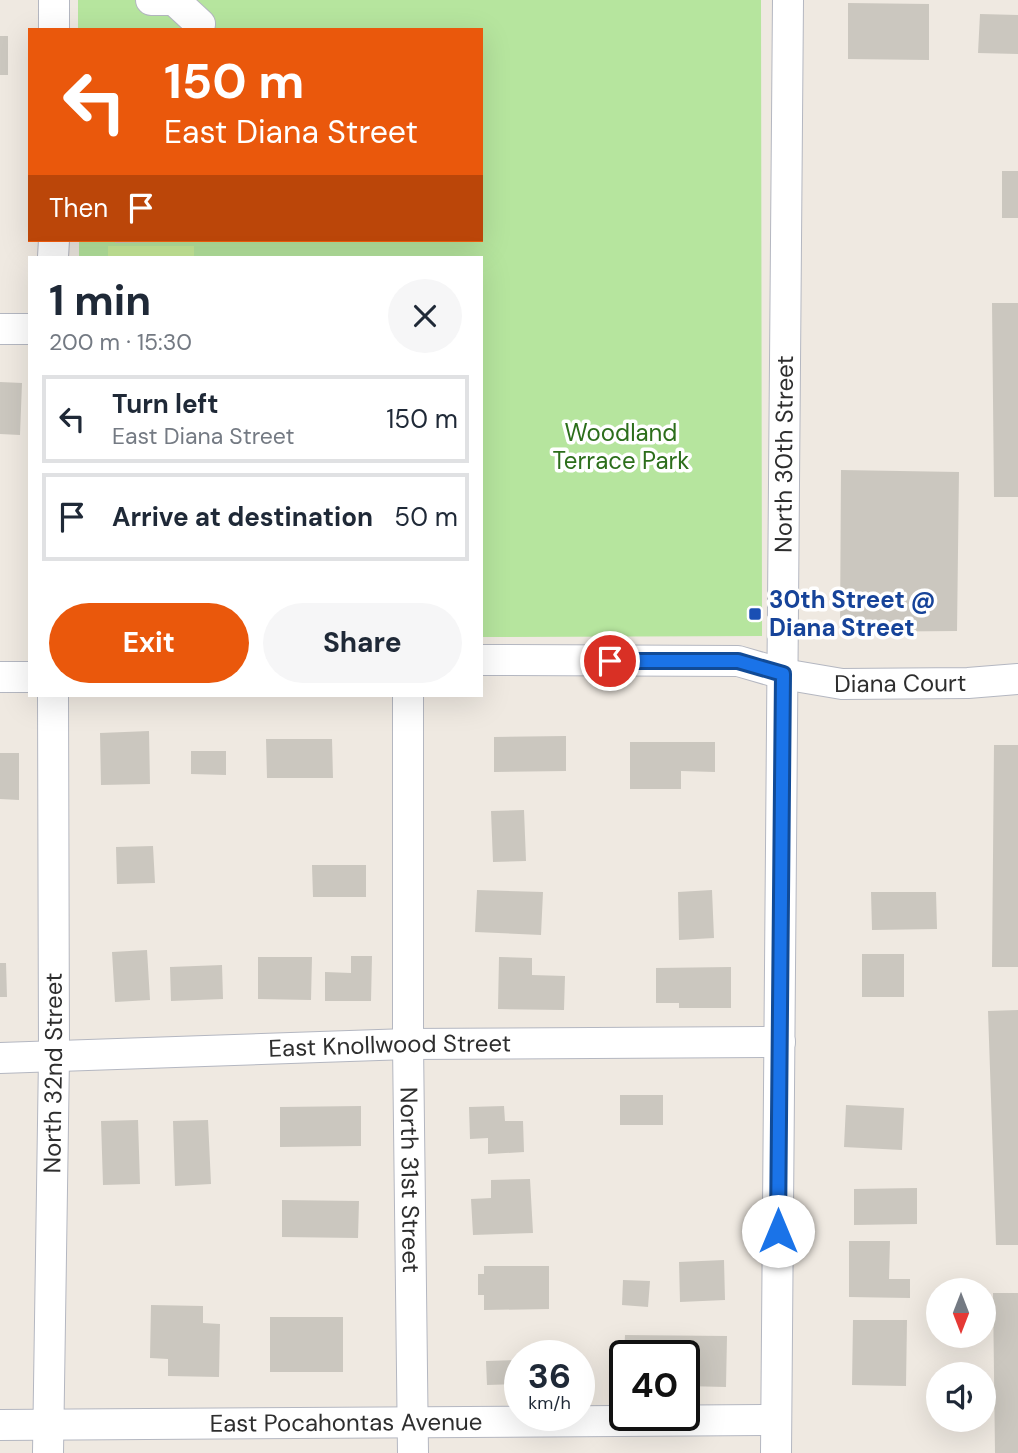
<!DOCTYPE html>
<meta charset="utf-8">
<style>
:root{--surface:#fff;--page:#f6f6f7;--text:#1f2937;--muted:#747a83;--line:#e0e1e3;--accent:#ea580c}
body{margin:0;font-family:"DM Sans",sans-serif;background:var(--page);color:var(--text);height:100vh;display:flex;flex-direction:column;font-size:26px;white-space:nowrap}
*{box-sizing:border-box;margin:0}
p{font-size:23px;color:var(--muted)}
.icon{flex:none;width:38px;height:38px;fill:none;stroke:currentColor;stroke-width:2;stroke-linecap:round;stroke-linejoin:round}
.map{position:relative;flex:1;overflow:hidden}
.drawer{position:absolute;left:28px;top:256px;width:455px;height:441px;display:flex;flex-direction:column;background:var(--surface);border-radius:0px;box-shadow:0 7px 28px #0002}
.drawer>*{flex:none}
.top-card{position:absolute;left:28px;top:28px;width:455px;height:214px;border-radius:0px;box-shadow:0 7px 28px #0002;background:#ea580c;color:#fff;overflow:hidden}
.needle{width:46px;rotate:180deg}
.fabs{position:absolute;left:926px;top:1278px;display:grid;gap:14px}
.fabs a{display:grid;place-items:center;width:70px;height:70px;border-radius:50%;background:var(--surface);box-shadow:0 7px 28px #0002;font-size:35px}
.speed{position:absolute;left:504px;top:1340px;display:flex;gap:14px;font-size:35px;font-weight:700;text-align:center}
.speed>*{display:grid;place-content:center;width:91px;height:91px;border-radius:50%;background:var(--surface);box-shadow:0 7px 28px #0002;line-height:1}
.speed small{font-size:18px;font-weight:400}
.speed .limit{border:4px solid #111;border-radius:10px;background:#fff;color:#111}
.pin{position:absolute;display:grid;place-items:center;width:60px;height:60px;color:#fff;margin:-30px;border:4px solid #fff;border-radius:50%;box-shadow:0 2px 7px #0007}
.me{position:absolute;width:77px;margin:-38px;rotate:0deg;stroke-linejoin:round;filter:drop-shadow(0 0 5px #0008)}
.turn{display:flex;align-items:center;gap:24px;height:147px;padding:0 21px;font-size:32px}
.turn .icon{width:91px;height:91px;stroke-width:2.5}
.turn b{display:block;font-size:49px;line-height:60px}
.then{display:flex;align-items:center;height:66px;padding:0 21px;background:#0003;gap:14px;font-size:26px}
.round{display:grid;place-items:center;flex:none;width:74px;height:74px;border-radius:37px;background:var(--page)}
.summary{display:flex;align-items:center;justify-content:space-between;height:119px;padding:0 21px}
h1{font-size:42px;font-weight:700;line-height:52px}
.button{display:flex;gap:14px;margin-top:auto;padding:14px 21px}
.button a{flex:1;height:80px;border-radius:42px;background:var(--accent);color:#fff;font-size:28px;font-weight:700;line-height:80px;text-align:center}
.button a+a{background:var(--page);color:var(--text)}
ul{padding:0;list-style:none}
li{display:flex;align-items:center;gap:21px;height:88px;margin:0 14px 10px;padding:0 7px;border:4px solid var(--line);border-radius:0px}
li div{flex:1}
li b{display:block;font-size:26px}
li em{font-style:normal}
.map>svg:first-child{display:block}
.green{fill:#b6e59e}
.pitch{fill:#c9ec9a}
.building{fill:#cbc7bf}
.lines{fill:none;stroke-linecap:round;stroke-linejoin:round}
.minor-casing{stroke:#b4b7c1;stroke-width:32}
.minor{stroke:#fff;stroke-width:30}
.route-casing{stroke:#114b97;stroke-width:18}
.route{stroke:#1a73e8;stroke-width:12}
.transit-dot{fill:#1a4fb4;stroke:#fff;stroke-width:2.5}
.labels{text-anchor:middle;stroke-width:7;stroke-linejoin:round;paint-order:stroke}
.park-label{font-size:24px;fill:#2c6e1b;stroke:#fff}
.street-label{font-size:24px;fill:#2e2e2e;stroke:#fff}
.transit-label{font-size:24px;font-weight:bold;fill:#164399;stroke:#fff;text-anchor:start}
</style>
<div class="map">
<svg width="1018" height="1453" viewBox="0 0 1018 1453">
<rect width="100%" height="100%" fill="#efe9e1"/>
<path class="green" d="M78,0H761L762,636L481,637V257H79V240H481V30H78Z"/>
<path class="pitch" d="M108,246H194V257H108Z"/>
<path class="building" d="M848,3L929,4V60L848,59Z
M980,14L1018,15V54L978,53Z
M0,36H8V75H0Z
M1002,171H1018V218H1002Z
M115,240H162V242L115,243Z
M992,303H1018V497H994Z
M0,382L22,383L20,435L0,434Z
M841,470L959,472L957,631L840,632Z
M149,731L150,784L101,785L100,733Z
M566,736V771L494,772V737Z
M266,739H332L333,778H267Z
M630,742H715V772L681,771V789H630Z
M994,745H1018V967H992Z
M191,751H226V775L191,774Z
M0,753H19V800L0,799Z
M524,810L526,861L493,862L491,811Z
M153,846L155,883L117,884L116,847Z
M312,865H366V897H313Z
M477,890L543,892L541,935L475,932Z
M712,890L714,938L679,940L678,892Z
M871,892H936L937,929L872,930Z
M147,950L150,1000L115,1002L112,952Z
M862,954H904V997H862Z
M351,956H372L371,1001H325V972L351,973Z
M258,957H312L311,1000L258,999Z
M499,957L532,958V975L565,976L564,1010L498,1009Z
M0,963H6L7,997H0Z
M222,965L223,999L171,1001L170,967Z
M731,967V1008H679V1003H656V968Z
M1018,1010V1245H996L988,1011Z
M620,1095H663V1125H620Z
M846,1105L904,1108L902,1150L844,1147Z
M361,1106V1146L280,1147V1107Z
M504,1106L505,1121H523L524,1152L488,1154V1138L470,1139L469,1107Z
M138,1120L140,1184L103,1185L101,1121Z
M208,1120L211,1184L175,1186L173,1121Z
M530,1179L533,1233L473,1235L471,1199L491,1198V1180Z
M917,1188V1224L854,1225V1189Z
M282,1200L359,1201L358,1238L282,1237Z
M849,1241H890L889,1279H910V1298L849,1297Z
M724,1260L725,1300L680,1302L679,1262Z
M484,1266H549V1309L484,1310V1295H478V1274H484Z
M623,1280L650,1281L648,1307L622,1305Z
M993,1293H1018V1453H995Z
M151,1305L203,1306V1323L220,1324L219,1377L168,1376V1359L150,1358Z
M270,1317H343V1372H270Z
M853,1320H907L906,1386L852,1385Z
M625,1335L727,1336L726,1387L684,1386V1356H624Z
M520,1360V1384L487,1385L486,1361Z"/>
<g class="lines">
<g class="minor-casing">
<g id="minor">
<path d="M151,0H174L200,24L199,30"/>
<path d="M54,30V0"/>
<path d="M53,257L54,240"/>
<path d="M0,329H30"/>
<path id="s1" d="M481,660L738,661L783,674L842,684L968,683L1018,679"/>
<path d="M0,677H30"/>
<path id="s2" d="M408,695V1044L413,1453"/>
<path id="s3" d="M0,1058L408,1044L780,1042"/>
<path id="s4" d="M0,1425L776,1420"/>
<path id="s5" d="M48,1453L54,1057L53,695"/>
<path id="s6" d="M776,1453L788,0"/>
</g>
</g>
<use href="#minor" class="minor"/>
</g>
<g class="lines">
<g class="route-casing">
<path id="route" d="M610,661H738L783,674L778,1231"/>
</g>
<use href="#route" class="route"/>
</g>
<rect class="transit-dot" x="748" y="607" width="14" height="14" rx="3.5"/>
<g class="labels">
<g class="park-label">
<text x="621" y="441">Woodland<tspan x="621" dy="28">Terrace Park</tspan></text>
</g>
<g class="street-label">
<text dy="8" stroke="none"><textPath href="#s6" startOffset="999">North 30th Street</textPath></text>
<text dy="8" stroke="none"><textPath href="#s1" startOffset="422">Diana Court</textPath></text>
<text dy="8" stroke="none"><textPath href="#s3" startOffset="390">East Knollwood Street</textPath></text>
<text dy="8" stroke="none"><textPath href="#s5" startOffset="380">North 32nd Street</textPath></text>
<text dy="8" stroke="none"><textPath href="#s2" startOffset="485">North 31st Street</textPath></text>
<text dy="8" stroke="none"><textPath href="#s4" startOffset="346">East Pocahontas Avenue</textPath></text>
</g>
<g class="transit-label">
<text x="769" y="608">30th Street @<tspan x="769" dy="28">Diana Street</tspan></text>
</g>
</g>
</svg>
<div class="fabs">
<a><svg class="needle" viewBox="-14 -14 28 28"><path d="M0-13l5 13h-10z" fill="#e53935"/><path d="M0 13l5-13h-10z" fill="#747a83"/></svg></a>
<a><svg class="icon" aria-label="sound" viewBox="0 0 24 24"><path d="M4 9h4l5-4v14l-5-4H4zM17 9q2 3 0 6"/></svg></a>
</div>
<div class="speed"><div>36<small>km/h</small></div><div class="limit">40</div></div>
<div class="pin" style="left:610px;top:661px;background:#d93025"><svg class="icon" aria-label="arrive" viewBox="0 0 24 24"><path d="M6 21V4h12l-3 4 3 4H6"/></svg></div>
<svg class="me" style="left:778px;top:1231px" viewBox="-20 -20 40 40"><circle r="19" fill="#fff"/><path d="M0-13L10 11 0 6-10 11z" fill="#1a73e8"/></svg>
<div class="top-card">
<div class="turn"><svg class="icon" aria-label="left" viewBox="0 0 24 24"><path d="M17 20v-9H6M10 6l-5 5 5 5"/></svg><div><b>150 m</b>East Diana Street</div></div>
<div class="then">Then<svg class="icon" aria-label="arrive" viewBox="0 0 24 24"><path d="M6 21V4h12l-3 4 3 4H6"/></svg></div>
</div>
<section class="drawer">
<div class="summary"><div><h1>1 min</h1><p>200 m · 15:30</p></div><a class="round"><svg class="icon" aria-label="close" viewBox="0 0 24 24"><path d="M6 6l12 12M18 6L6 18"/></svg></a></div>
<ul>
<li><svg class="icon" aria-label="left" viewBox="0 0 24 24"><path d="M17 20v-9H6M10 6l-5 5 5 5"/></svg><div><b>Turn left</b><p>East Diana Street</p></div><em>150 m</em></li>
<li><svg class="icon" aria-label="arrive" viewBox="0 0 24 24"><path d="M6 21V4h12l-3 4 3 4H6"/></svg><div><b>Arrive at destination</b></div><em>50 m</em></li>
</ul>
<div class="button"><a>Exit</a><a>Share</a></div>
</section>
</div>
